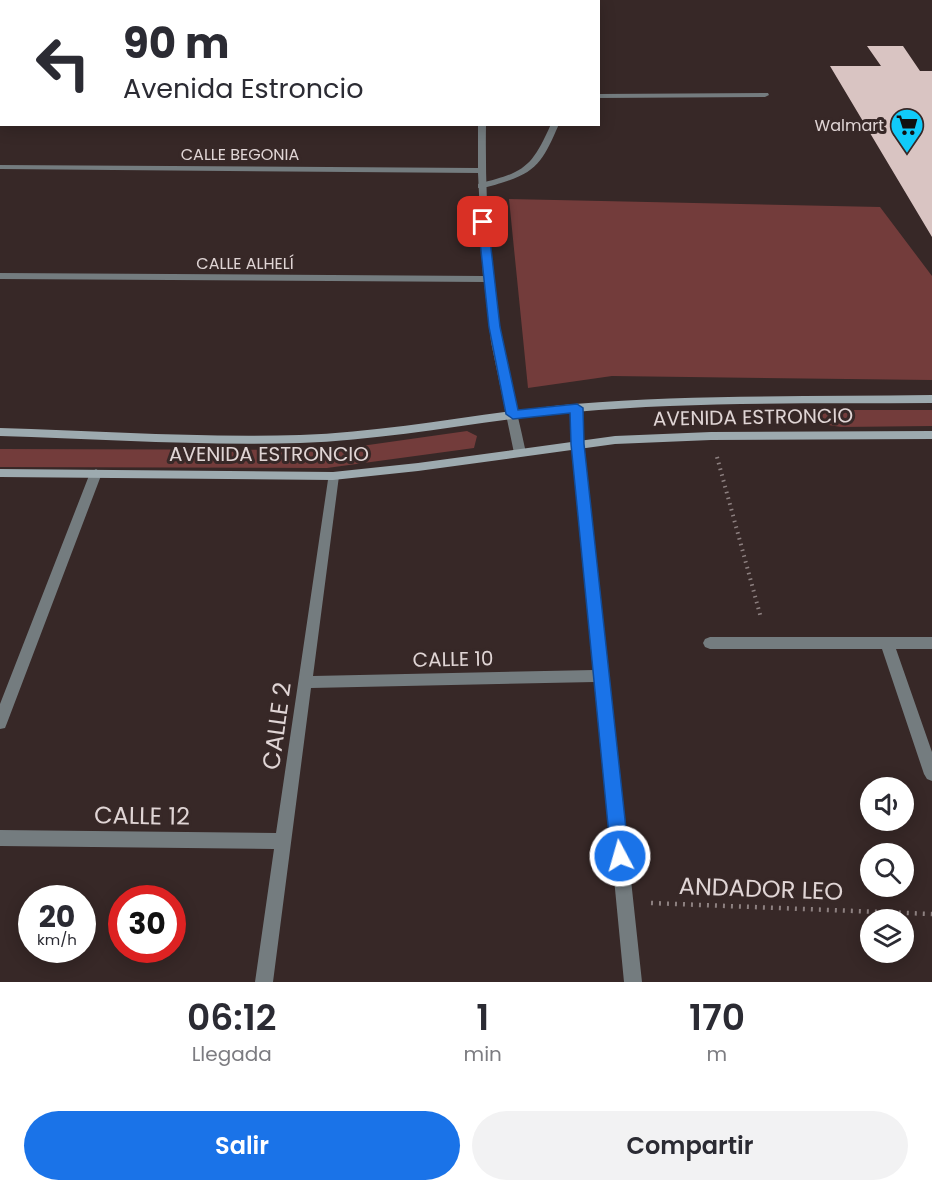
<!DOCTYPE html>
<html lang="es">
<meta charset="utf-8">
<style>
:root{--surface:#fff;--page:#f2f2f3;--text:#2b2b33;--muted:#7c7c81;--accent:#1a73e8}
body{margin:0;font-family:Poppins,sans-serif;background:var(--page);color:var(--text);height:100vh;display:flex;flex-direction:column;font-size:22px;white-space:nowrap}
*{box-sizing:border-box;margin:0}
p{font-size:20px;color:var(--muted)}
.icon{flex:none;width:33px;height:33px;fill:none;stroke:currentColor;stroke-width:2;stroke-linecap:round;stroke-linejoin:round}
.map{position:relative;height:982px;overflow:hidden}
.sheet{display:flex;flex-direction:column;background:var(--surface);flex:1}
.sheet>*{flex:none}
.hud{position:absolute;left:0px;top:0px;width:600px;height:126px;box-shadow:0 3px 15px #0003;background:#fff;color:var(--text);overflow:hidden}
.fabs{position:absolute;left:860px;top:777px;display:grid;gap:12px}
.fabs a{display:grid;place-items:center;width:54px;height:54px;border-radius:50%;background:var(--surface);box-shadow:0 3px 15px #0003;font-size:30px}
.speed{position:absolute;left:18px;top:885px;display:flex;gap:12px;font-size:30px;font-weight:700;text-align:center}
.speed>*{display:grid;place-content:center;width:78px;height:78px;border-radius:50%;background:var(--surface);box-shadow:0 3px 15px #0003;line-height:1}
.speed small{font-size:15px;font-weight:400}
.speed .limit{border:9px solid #d22;background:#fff;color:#111}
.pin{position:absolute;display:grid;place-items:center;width:51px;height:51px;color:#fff;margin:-26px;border-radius:12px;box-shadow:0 3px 9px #0006}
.me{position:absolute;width:66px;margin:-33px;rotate:354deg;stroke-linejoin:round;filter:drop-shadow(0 0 4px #0008)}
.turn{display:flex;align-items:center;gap:21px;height:126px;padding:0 24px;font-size:27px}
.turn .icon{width:78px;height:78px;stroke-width:2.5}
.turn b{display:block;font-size:42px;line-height:51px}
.eta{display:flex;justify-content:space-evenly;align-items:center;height:102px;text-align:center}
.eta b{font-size:36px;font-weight:600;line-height:42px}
.cta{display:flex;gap:12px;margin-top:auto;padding:12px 24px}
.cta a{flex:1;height:69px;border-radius:36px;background:var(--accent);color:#fff;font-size:24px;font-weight:600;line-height:69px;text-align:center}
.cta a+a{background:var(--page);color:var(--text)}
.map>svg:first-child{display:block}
.green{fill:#733c3b}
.building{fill:#d9c4c2}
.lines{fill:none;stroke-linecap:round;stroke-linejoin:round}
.path-far1{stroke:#8d8080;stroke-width:4;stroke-dasharray:1.5 4.5;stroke-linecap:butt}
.path{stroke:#8d8080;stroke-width:4.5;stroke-dasharray:2 6;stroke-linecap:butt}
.lane{fill:#747c7f;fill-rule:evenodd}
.street{fill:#747c7f;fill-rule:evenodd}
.secondary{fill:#9daaaf;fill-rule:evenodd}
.route{fill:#1a73e8;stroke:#114b97;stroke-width:1.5}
.labels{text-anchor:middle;stroke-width:6;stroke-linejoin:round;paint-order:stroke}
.far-poi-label{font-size:16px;fill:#e0d5d5;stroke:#372827;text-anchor:end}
.far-street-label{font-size:16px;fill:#e0d5d5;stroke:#372827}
.street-label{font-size:20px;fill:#e0d5d5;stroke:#372827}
.near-street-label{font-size:24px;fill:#e0d5d5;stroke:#372827}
</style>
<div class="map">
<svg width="932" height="982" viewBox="0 0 932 982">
<rect width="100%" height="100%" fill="#372827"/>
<path class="green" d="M509,199L880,207L932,276V380L612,376L528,388Z
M831,410H932V426L841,427L822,424L819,416Z
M467,431L477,436L474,448L327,468L0,467V449L333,450Z"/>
<path class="building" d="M867,46H903L920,71H932V237L830,66H881Z"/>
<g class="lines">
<path class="path-far1" d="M717,457L761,618"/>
<path class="path" d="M651,903L932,914"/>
<path class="lane" d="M768,93L769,95L765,97L598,98V94Z
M551,124H559C544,158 539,172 501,183C494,185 486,188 478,188V184C524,172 531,169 551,124Z"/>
<path class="street" d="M144,0H150L143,2Z
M328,0H334L327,2Z
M484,0H490V2H484Z
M0,16H2V20H0Z
M0,82H2V86H0Z
M478,124H486C485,197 489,269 501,340C508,378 518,415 526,453L524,456H516L514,453L491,342L484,282L0,279V273L483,276L478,173L0,169V165L478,168Z
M577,404L583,408L584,444L642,982H624L595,682L311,688L273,982H255L274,849L0,846V830L276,833L329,473H337L339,476L313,676L594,670L572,444L571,408Z
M96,469L102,473L7,723L5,728L0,729V704L90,473Z
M710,637H932V649H896L932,752V781L927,779L924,774L882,649H710L705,647L703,643L705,639Z"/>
<path class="secondary" d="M932,395V403C813,404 694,401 575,412C483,420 393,440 300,443C200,446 100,439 0,436V428C100,431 200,438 300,435C393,432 483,412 575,404C694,394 813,397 932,395Z
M932,431V439L711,440L615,444L418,471L333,480L0,477V469L333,472L418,463L615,436L711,432Z"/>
</g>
<path class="route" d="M483,219L488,222L500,327L518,410L577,404L583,408L584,444L629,856L626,863L620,865L613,863L611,856L571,444L570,413L513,419L506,414L489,327L478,222Z"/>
<defs>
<g id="supermarket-pin" transform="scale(1.725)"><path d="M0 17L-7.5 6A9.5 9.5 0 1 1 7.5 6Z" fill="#10cafa" stroke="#372827"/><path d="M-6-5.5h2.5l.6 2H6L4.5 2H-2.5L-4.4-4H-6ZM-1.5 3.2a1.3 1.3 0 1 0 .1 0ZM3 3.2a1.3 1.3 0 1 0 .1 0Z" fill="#111"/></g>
</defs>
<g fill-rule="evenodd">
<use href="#supermarket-pin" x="907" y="125"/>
</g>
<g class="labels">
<g class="far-poi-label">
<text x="884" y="131">Walmart</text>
</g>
<g class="far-street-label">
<text x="240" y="160">CALLE BEGONIA</text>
<text x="245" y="269">CALLE ALHELÍ</text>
</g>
<g class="street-label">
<text transform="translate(753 417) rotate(-1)" y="7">AVENIDA ESTRONCIO</text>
<text x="269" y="461">AVENIDA ESTRONCIO</text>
<text transform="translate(453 659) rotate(-1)" y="7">CALLE 10</text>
</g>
<g class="near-street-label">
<text transform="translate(277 726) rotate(-82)" y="8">CALLE 2</text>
<text transform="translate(142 816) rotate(1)" y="8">CALLE 12</text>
<text transform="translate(761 889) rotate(2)" y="8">ANDADOR LEO</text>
</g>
</g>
</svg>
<div class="fabs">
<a><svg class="icon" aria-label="sound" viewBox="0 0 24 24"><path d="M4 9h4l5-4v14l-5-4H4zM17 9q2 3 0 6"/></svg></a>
<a><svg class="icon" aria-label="search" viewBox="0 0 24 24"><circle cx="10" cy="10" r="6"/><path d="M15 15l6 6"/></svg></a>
<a><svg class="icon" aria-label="layers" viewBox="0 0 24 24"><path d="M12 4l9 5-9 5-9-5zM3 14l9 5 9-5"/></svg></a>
</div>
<div class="speed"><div>20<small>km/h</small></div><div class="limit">30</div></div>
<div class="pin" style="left:483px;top:222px;background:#d93025"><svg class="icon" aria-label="arrive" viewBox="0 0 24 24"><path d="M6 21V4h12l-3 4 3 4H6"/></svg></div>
<svg class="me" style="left:620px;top:856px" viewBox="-20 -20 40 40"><circle r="17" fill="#1a73e8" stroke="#fff" stroke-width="3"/><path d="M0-11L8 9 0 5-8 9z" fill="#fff"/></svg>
<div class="hud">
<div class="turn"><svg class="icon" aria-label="left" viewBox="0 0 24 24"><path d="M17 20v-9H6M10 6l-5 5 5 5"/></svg><div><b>90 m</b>Avenida Estroncio</div></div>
</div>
</div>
<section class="sheet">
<div class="eta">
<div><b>06:12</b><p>Llegada</p></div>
<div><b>1</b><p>min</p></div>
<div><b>170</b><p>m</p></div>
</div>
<div class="cta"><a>Salir</a><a>Compartir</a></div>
</section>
